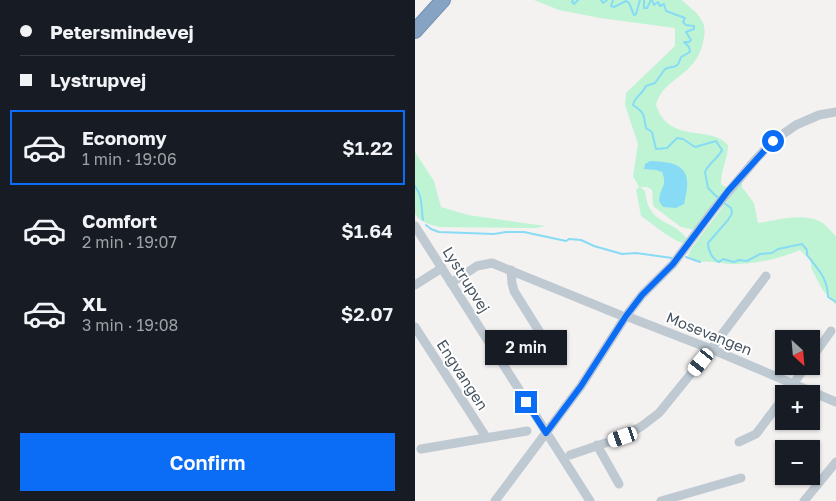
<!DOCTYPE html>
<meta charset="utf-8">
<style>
body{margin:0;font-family:"Golos Text",sans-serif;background:#242831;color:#f1f3f6;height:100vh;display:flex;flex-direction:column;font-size:19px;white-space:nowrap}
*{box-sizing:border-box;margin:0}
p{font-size:16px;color:#9ea1a6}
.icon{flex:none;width:28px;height:28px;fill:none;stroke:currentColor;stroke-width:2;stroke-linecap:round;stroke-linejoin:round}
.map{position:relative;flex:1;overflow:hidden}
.sheet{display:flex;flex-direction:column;background:#171b24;width:415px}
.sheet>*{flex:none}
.top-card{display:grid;align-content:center;height:110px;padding:0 20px;background:#171b24}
.needle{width:32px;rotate:154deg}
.buttons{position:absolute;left:360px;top:330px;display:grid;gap:10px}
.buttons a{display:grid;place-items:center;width:45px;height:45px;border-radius:0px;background:#171b24;box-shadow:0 1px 4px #0004;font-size:25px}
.end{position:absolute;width:22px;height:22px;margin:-11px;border:6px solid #0b6cf5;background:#fff;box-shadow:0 0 0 2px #fff}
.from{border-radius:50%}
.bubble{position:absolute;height:35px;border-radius:0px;background:#171b24;box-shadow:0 1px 4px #0004;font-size:16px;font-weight:600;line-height:35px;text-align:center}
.car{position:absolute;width:15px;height:30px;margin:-15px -8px;border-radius:6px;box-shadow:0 0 4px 1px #0007;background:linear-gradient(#fff 24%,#345 0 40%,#fff 0 76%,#345 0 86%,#fff 0)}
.top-card b{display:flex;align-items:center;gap:18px;height:48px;font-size:19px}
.top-card b+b{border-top:1px solid #363941}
.top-card i{width:12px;height:12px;background:#f1f3f6}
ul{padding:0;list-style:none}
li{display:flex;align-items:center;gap:15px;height:75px;margin:0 10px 8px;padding:0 10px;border:2px solid transparent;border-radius:0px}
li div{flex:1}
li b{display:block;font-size:19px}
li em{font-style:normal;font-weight:600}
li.selected{border-color:#0b6cf5}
li>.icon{width:45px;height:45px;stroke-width:1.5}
.cta{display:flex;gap:10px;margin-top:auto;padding:10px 20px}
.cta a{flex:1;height:58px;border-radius:0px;background:#0b6cf5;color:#fff;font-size:20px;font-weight:600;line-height:58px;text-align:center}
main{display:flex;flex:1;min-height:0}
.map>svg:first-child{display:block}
</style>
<main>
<section class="sheet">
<div class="top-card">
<b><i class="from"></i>Petersmindevej</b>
<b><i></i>Lystrupvej</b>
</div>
<ul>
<li class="selected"><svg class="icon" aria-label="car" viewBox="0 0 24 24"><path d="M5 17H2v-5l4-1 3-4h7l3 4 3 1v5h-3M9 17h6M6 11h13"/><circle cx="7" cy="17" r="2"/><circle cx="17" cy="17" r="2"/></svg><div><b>Economy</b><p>1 min · 19:06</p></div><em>$1.22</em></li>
<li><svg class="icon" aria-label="car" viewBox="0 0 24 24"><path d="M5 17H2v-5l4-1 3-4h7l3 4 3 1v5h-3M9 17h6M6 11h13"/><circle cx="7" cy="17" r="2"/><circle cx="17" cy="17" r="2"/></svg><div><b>Comfort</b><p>2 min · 19:07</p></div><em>$1.64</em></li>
<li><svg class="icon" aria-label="car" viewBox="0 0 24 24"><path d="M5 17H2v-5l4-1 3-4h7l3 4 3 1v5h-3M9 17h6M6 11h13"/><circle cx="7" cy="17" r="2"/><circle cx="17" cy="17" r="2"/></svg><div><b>XL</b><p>3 min · 19:08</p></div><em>$2.07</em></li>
</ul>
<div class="cta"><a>Confirm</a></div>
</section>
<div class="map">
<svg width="421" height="501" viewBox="0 0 421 501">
<rect width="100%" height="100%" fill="#f4f1f1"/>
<!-- green -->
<g fill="#bef4d4">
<path d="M119,0H267C273,6 282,12 286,19C291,27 290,34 288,42C281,77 248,77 241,105C254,145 295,124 313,145C313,159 306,169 306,184L313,188L280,230L266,227L238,206L237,190L232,187H225L230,191C234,227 256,217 272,239L270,243C261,244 235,222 226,216L221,190L224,187L218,176L223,144L210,105L211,93L260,46V28L185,18L144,10Z"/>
<path d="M0,152L19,181L26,207L53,215L130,226L120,228L24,227C14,224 6,223 0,214Z"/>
<path d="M327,181V187L339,203L343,223C363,220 388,212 406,222C412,225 416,232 421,236V305L407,289L397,270L395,260L385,250C364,259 341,264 319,264C307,264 296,260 284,262L273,256L276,249Z"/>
</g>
<!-- water -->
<path fill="#88dbf4" d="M235,161C269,162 278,170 269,204L261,208L248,207L244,201L245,194L249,184V178L247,172L241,170L229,169L230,164Z"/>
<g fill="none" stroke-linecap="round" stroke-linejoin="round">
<!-- stream -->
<g stroke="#88dbf4" stroke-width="2">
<path d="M158,0L157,2L159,4L163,0"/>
<path d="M186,0L188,3L192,0"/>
<path d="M198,0L196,6L199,7L211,1L214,3L219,15L221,14L225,0"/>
<path d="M229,0V8H232L236,0"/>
<path d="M237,0L239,5L243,2L245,6L249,4L251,11L270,18L268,22L271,25L279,26V29L271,32L276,40L274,42H269L274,47L275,52L266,57C262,70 260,65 250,69L240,83L231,86C227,95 219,97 218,105C231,114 228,114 231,128L237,132L241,149L252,148L262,138L268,139L280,147L301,141L307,150C303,159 294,162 290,172L293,188L303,198"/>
<path d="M0,186C8,197 6,208 8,220"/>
<path d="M309,203L316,208L317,213L313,220L293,243C293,250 297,259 304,262L308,259L319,262L324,260L332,261L345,254L357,253L363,249L387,244L392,250V255C403,269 413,279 413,297L421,302"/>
<path d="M11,225L16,229L24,232L79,234L91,232H109L151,241L154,239L166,240L179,246L207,254L221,253L257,258"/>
<path d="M271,257L285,262"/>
</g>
<defs>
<path id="highway" d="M0,31L28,0"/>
</defs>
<!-- highway casing -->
<use href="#highway" stroke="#718eb0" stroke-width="16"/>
<!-- minor -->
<g stroke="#bec9d2" stroke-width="9">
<path d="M0,226L175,501"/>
<path d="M96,270L97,283L99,291L129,339"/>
<path d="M36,283L62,266L77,263L205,315"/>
<path d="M0,285L27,268"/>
<path d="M211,316L296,349L421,402"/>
<path d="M0,327L71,437"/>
<path d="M396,359L416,331"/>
<path d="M371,394L391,366"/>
<path d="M324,442L341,434L369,397"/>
<path d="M182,445L204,484"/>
<path d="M6,449L112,431"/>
<path d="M155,455L208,437L227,426L244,413L296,349L351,276"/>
<path d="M80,501L166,386L211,316L227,295L258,264L299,209L341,159L358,141L381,125L404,115L421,112"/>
<path d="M246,501L326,478"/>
<path d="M389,501L421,462"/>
</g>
<!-- highway -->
<use href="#highway" stroke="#86a3c4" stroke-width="14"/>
</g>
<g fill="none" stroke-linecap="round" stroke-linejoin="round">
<!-- route -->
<path stroke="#0b6cf5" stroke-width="6" d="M111,402L131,433L166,386L211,316L227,295L258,264L313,191L358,141"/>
</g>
<g text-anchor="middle" stroke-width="4" stroke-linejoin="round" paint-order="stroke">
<!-- street labels -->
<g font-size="15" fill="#475461" stroke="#fff">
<text transform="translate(51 280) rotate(58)" y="5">Lystrupvej</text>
<text transform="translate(294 334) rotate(22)" y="5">Mosevangen</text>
<text transform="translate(47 375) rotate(57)" y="5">Engvangen</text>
</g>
</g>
</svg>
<div class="buttons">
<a><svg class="needle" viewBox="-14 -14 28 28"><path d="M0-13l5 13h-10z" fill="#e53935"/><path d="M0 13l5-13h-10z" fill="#9ea1a6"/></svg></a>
<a>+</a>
<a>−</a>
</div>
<i class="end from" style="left:358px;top:141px"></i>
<i class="end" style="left:111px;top:402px"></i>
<div class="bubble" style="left:70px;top:330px;width:82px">2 min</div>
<i class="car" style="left:286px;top:362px;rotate:219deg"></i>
<i class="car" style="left:208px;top:437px;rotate:251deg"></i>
</div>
</main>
